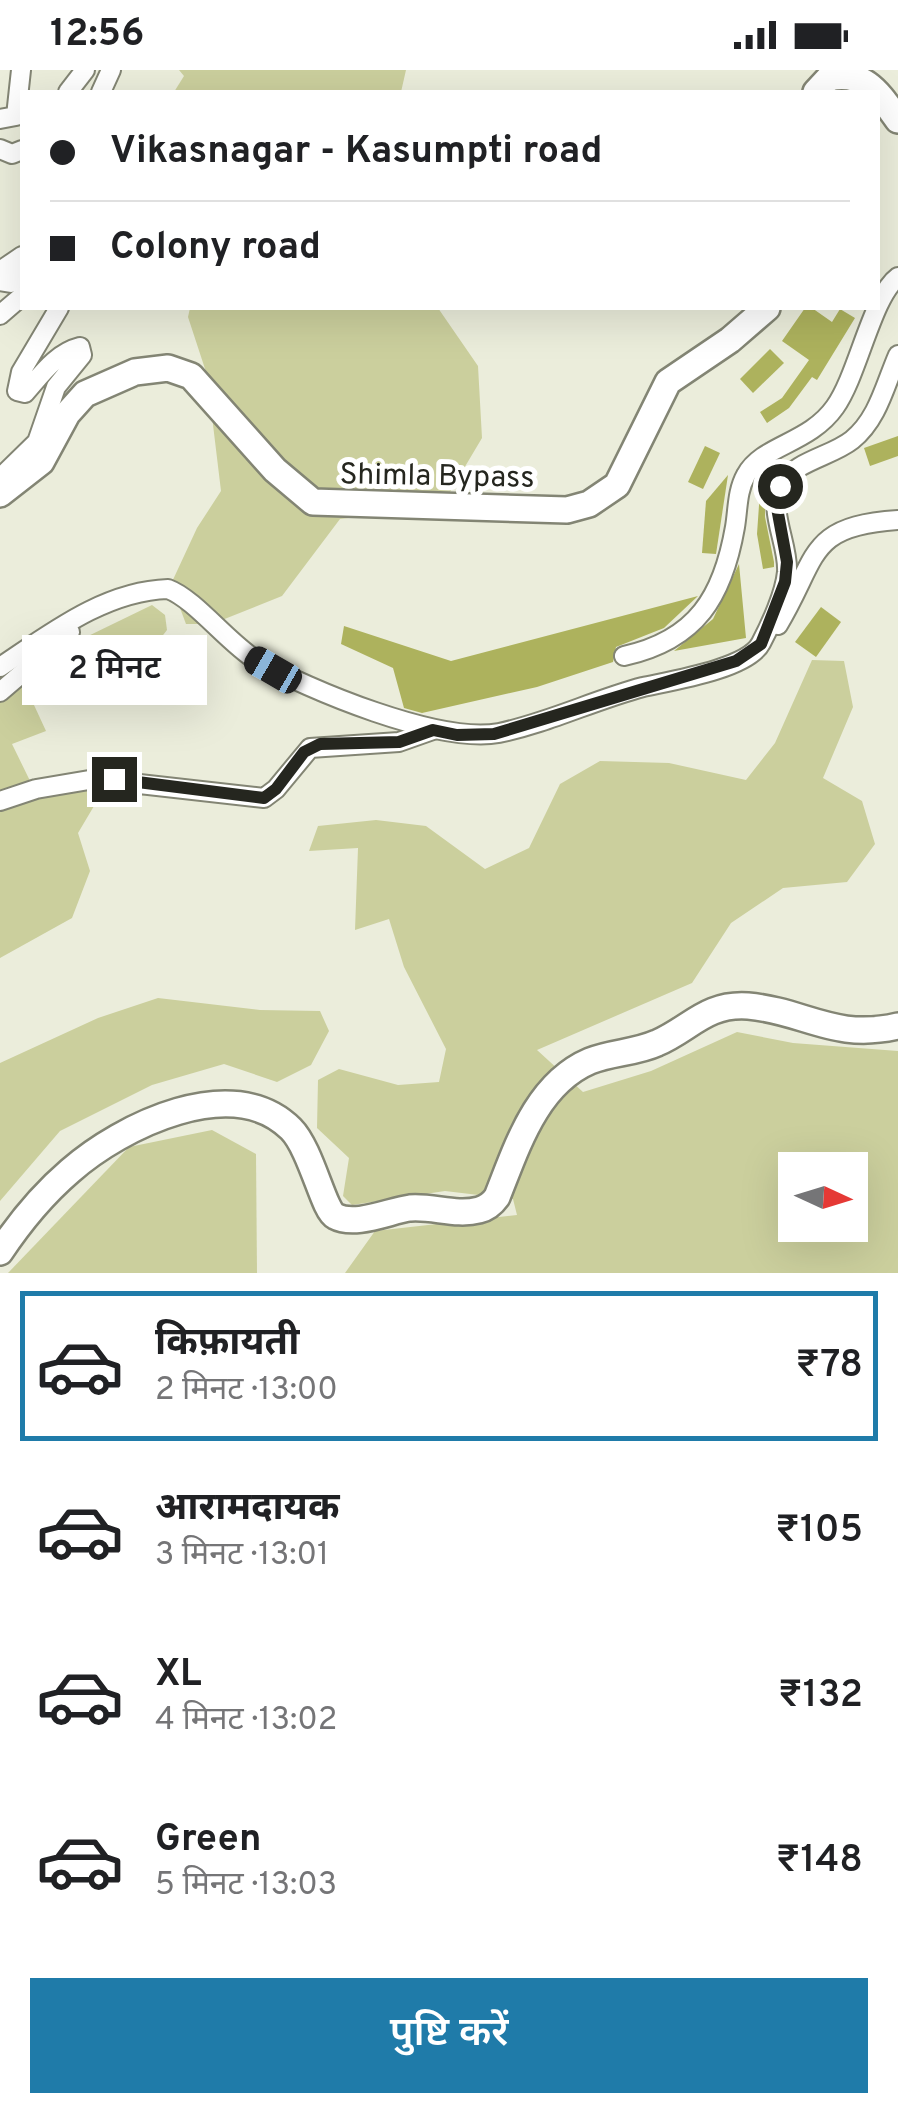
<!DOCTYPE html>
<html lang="hi">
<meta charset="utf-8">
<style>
body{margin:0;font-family:Overpass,"Noto Sans Devanagari",sans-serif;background:#f6f6f6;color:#202124;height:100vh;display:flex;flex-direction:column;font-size:38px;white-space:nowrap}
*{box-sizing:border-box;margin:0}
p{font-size:32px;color:#757577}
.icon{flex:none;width:55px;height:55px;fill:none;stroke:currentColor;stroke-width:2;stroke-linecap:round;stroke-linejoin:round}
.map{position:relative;height:1203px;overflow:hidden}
.panel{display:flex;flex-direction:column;background:#fff;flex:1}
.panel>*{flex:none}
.hud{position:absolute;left:20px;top:20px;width:860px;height:220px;border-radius:0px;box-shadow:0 10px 40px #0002;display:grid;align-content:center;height:220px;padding:0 30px;background:#fff}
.needle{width:65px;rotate:94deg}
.controls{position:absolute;left:778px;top:1082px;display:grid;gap:20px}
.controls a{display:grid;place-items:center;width:90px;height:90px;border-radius:0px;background:#fff;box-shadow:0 10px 40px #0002;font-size:50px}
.end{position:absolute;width:45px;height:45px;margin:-22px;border:12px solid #25261f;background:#fff;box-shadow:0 0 0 5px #fff}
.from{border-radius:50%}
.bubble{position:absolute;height:70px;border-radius:0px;background:#fff;box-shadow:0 10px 40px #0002;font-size:32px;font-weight:600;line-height:70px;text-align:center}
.car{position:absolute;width:30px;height:60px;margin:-30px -15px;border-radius:12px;box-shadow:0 0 8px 2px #0007;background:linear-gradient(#222 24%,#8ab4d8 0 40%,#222 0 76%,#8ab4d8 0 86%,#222 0)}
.hud b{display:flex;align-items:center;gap:35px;height:95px;font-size:38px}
.hud b+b{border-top:2px solid #e0e0e0}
.hud i{width:25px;height:25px;background:#202124}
ul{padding:18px 0 0;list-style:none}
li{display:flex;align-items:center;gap:30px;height:150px;margin:0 20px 15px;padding:0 10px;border:5px solid transparent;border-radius:0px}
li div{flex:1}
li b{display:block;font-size:38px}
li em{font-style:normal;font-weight:600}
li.selected{border-color:#1f7ba9}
li>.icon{width:90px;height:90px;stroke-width:1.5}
.button{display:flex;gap:20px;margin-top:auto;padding:20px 30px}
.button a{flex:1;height:115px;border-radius:0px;background:#1f7ba9;color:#fff;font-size:40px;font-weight:600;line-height:115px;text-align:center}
.status{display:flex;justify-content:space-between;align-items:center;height:70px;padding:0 50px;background:#fff;direction:ltr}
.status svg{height:28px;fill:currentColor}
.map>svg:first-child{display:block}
</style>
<div class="status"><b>12:56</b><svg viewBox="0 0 49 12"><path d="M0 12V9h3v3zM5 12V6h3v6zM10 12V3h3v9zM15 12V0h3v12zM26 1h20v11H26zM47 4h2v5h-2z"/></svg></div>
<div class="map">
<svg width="898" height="1203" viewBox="0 0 898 1203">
<rect width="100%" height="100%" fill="#ebeddb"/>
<!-- green -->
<g fill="#cbcf9d" fill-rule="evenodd">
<path d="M179,0H406L401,22H174L184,6Z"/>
<path d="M190,238H438L478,296L482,368L441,437L340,449L282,526L212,554H186L171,514L197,458L221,421L207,305L188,247Z"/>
<path d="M152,535L165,545L167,560L153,578L75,596L28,622L46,661L12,674L33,717L151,715L145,725L94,736L78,763L90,801L72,848L0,888V618L14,602Z"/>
<path d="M812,590L844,591L853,637L823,708L862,731L875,774L847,812L783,818L731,853L692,913L537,980L583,1022L651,1001L737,962L793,973L898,981V1203H345L375,1161L517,1145L513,1129L445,1121L352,1135L343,1126L349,1088L317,1058L318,1010L339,999L398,1015L439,1012L446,979L404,897L389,849L355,860L358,778L309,781L318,756L376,750L426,756L485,799L529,778L560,714L600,691L669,693L746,710L775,673ZM795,1100H850V1155H795Z"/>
<path d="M158,928L260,940L320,941L329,961L311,995L277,1012L224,994L152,1015L60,1061L0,1131V993L98,948Z"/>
<path d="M212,1060L256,1084L257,1203H8L129,1077Z"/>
</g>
<!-- building -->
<g fill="#adb25d">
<path d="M805,238H812L832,252L840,239L855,248L817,310L812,307L789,338L767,353L760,342L782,328L809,290L782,271Z"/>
<path d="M770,279L784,293L753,323L740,309Z"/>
<path d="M898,366V386L870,396L864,378Z"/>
<path d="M705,376L720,383L703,419L688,412Z"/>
<path d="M728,405L716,484L702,483L706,431Z"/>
<path d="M760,421H765V447L774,492V497L763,499L757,464Z"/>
<path d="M739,494L746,568L674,581L713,549Z"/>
<path d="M698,526L664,558L616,577L613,592L537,617L422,643L404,638L393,598L341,574L344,556L451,591Z"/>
<path d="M821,537L841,552L816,587L795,572Z"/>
</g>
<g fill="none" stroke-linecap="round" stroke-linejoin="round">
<defs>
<g id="minor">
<path d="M68,22L85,0"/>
<path d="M101,22L111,0"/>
<path d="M0,49L16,46L21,0"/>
<path d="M0,79L12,84L22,80"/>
<path d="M0,201L22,186"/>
<path d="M0,211L11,213L22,206"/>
<path d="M0,245L22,226"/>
<path d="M0,408L37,372L56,317L82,285L80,277C56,283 41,305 25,323L17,321L21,302L59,238"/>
<path d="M778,555C819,487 806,456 898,450"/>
<path d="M624,586C697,570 723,526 735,457C738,439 737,421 746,405C762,375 809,374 835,337C858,305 872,226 898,207"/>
<path d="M0,597C51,563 105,521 168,519C195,529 228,573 256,590C309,620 439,674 499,663C548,653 594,630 643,617C670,611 748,599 761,573C771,554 785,523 787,502C789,474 766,438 782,413C796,391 832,386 852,370C878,349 885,315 898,285"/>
<path d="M0,622L70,562"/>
<path d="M0,731L36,719L95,709L264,728L276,719L310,678L399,672L433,660"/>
</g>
<g id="highway">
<path d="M816,22L829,8C865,0 879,24 898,50"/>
<path d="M0,424L41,392L67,344L85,324L135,302L168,298L191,306L275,400L313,432L567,440L589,434L617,415L668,312L730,270L767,238"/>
<path d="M0,1182C20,1152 42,1125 70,1101C121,1056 233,1001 291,1059C311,1079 324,1141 335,1146C355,1157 389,1141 410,1138C433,1136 456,1146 479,1140C487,1138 492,1134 497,1127C517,1077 536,1014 590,991C612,982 635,983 657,973C690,959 706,933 748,936C805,941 834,971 898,956"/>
</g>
</defs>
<!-- minor casing -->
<use href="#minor" stroke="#838574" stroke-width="22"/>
<!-- highway casing -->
<use href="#highway" stroke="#838574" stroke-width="30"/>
<!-- minor -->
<use href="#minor" stroke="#fff" stroke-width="18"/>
<!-- highway -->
<use href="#highway" stroke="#fff" stroke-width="25"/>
</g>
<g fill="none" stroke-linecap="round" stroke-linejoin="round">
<!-- route -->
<path stroke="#25261f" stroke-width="12" d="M114,709L264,728L276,719L304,682L320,674L399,672L433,660L457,665L494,664L736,591L761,574L785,512L787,492L777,438L780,416"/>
</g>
<g text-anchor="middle" stroke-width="10" stroke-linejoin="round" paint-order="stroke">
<!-- street labels -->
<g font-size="30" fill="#25261f" stroke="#fff">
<text transform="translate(437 405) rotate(1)" y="10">Shimla Bypass</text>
</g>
</g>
</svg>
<div class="controls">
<a><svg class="needle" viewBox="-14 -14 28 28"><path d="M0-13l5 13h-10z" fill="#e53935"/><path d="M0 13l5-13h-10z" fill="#757577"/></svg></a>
</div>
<i class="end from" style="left:780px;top:416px"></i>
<i class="end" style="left:114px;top:709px"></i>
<div class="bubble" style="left:22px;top:565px;width:185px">2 मिनट</div>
<i class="car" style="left:273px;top:600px;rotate:300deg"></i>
<div class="hud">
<b><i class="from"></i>Vikasnagar - Kasumpti road</b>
<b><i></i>Colony road</b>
</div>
</div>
<section class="panel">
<ul>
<li class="selected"><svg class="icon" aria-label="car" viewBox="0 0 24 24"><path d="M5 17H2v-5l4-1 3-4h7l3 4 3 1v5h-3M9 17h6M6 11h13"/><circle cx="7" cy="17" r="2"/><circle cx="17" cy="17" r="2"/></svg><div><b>किफ़ायती</b><p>2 मिनट · 13:00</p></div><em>₹78</em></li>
<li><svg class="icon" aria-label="car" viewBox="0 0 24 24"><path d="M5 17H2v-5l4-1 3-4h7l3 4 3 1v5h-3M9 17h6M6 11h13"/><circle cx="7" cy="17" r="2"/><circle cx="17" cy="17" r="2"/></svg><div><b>आरामदायक</b><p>3 मिनट · 13:01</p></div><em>₹105</em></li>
<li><svg class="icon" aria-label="car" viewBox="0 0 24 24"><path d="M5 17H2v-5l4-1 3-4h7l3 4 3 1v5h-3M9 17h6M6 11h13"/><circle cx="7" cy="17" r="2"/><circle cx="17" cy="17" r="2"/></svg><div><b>XL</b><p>4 मिनट · 13:02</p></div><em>₹132</em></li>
<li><svg class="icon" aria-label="car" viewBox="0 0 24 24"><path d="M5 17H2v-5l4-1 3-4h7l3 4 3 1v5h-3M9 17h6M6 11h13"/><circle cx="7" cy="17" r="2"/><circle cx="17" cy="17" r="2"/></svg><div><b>Green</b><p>5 मिनट · 13:03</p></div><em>₹148</em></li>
</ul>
<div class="button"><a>पुष्टि करें</a></div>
</section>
